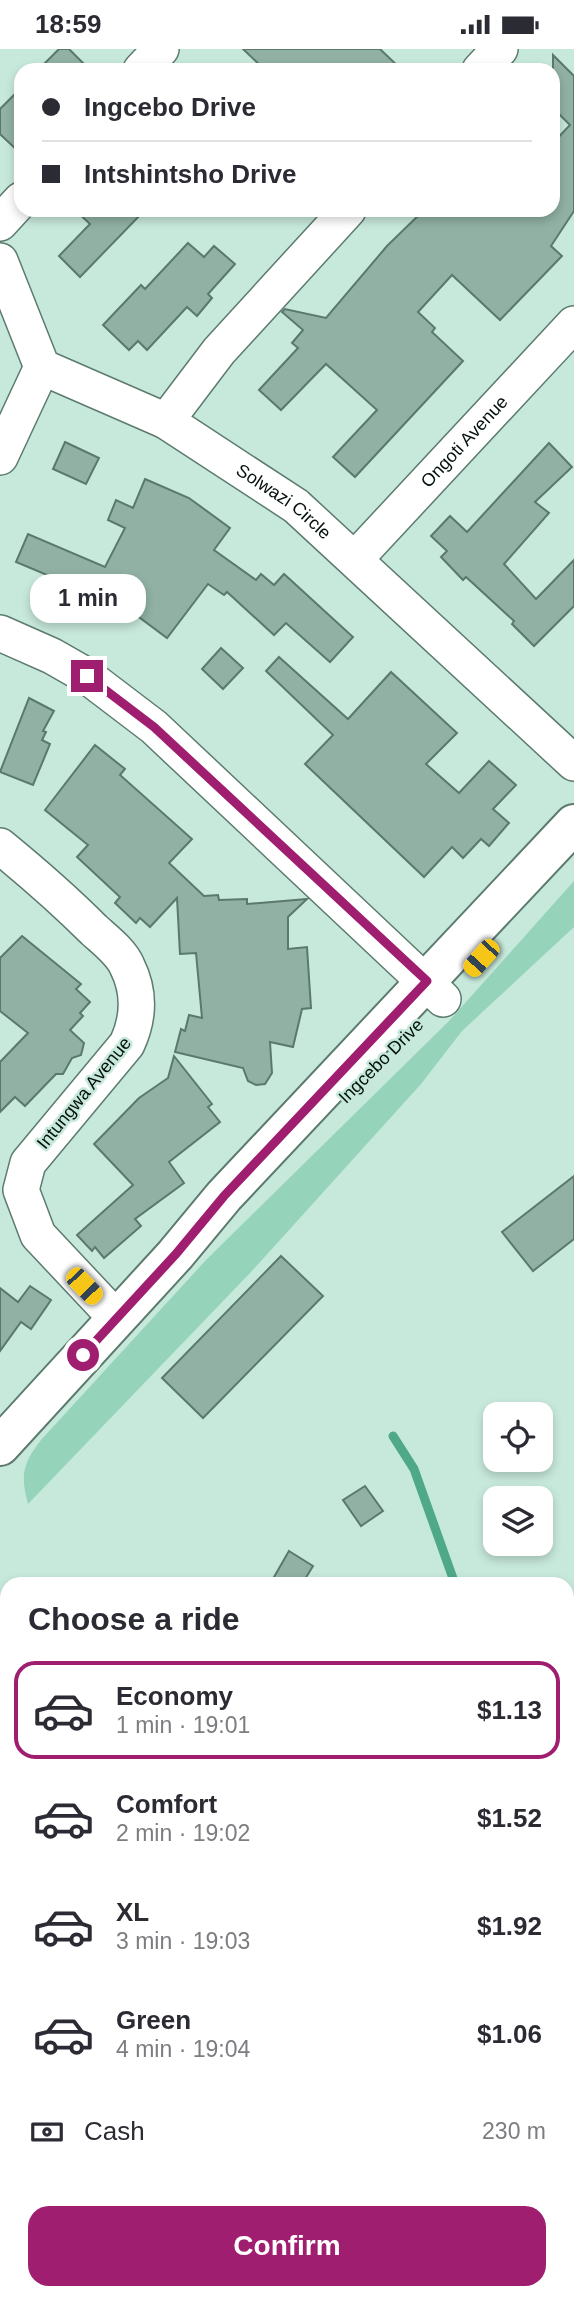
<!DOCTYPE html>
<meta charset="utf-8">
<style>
body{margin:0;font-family:Arial,sans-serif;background:#f7f7f7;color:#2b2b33;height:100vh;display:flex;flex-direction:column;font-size:26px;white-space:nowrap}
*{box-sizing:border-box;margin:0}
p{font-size:23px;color:#7c7c81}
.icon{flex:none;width:38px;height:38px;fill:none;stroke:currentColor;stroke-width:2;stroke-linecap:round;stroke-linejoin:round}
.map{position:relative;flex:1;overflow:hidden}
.sheet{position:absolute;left:0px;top:1528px;width:574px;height:723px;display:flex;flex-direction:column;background:#fff;border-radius:21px 21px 0 0;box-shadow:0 4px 10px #0003}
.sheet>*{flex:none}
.guide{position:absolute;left:14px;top:14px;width:546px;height:154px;border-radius:21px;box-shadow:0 4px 10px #0003;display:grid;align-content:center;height:154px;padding:0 28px;background:#fff}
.tools{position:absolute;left:483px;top:1353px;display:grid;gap:14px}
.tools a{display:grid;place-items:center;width:70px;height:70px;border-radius:14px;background:#fff;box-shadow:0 4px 10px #0003;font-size:35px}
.end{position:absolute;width:32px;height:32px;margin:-16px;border:9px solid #9f1e70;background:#fff;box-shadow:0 0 0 4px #fff}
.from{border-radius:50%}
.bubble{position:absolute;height:49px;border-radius:21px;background:#fff;box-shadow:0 4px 10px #0003;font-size:23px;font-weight:600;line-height:49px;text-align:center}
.car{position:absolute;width:21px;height:42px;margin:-21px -10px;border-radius:9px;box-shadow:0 0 5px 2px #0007;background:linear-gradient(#f5c518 24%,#345 0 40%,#f5c518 0 76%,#345 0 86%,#f5c518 0)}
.guide b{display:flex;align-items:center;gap:24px;height:66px;font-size:26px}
.guide b+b{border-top:2px solid #e1e1e2}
.guide i{width:18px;height:18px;background:#2b2b33}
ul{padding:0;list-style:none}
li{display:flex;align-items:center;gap:21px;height:98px;margin:0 14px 10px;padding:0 14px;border:4px solid transparent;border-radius:21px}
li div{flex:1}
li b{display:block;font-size:26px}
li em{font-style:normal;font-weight:600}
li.selected{border-color:#9f1e70}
li>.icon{width:63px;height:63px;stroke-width:1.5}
h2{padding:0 28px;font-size:32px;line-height:84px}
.pay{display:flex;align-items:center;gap:18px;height:77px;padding:0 28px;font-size:26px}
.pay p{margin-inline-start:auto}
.action{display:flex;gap:14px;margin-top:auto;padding:14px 28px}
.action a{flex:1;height:80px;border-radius:21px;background:#9f1e70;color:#fff;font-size:28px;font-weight:600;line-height:80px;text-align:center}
.status{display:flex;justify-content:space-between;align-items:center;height:49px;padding:0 35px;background:#fff;direction:ltr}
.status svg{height:19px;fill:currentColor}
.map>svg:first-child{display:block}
</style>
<div class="status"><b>18:59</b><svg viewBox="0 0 49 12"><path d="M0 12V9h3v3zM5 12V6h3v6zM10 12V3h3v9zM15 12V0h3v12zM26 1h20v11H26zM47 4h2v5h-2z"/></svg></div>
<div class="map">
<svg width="574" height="2250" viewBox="0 0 574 2250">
<rect width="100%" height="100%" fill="#c7e9db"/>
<!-- green -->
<path fill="#95d3ba" d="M574,832V878L462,982L421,1035L251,1223L28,1455C20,1426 23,1414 41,1391L206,1211L449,972Z"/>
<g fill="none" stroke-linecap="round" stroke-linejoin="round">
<!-- stream -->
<g stroke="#4fa989" stroke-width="9">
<path d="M393,1387L414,1420L455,1535"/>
<path d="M567,1732L574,1744"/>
</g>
</g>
<!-- building -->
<g fill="#90b1a3" stroke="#5a796c" stroke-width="2">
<path d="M59,0H69L90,21H38Z"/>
<path d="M243,0H380L402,21H265Z"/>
<path d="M553,6L574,27V162L551,197L562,207L500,271L452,226L418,263L435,279L432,283L463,312L355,428L333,408L377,361L326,315L281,361L259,341L298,299L292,294L303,281L282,263L285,260L326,269L387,197L424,161H553V94L570,76L553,59Z"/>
<path d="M21,39V105L0,85V60Z"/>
<path d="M75,161H145L80,228L59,207L90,175Z"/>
<path d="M188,194L204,208L214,197L235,215L208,245L212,249L197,267L187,258L147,301L138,292L129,301L103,276L141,236L145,240Z"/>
<path d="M65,393L99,409L86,435L53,420Z"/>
<path d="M549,394L572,418L535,453L549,464L504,515L536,550L574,511V557L534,597L512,575L514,572L466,528L463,531L441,508L447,502L431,487L450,467L467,483Z"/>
<path d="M145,430L189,449L230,479L214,501L256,531L261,525L274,536L284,525L353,588L330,613L286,574L274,586L227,543L224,546L208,535L167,589L128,560L16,513L28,485L105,518L125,479L108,471L116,451L133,459Z"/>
<path d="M221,599L243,619L223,640L202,620Z"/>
<path d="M279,608L348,670L391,623L457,684L426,715L459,744L489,712L516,736L493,760L509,774L489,797L481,790L463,809L452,798L424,828L305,715L333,686L266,622Z"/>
<path d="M29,649L54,662L43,682L46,683L42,691L50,695L33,736L0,723Z"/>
<path d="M95,696L125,720L120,726L192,790L169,814L204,847L218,846L219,851L247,850V855L307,850L288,868V900L307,898L311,959L302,960L293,998L270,993L272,1024L265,1035L256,1036L248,1032L243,1019L175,1003L181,980L185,982L189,966L202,969L196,904L180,905L177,849L150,878L140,869L136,874L115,854L120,848L77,808L88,796L45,761Z"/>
<path d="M22,887L81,935L76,940L90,953L80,964L83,967L70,981L84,994L81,1006L72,1009L63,1025H56L25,1057L15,1048L0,1063V1013L28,984L0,962V909Z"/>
<path d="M174,1007L212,1055L208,1058L220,1073L169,1113L184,1134L135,1170L141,1177L104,1209L95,1198L92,1202L77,1186L133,1136L94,1095L139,1049L168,1029Z"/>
<path d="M574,1127V1190L533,1222L502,1183Z"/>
<path d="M281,1207L323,1247L203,1369L162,1329Z"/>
<path d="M30,1237L51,1251L31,1280L21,1273L0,1302V1239L18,1253Z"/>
<path d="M365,1437L383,1462L361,1477L343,1451Z"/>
<path d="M289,1502L313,1517L302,1535H270Z"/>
</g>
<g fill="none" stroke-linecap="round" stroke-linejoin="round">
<defs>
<g id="minor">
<path d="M141,21L161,0"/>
<path d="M480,21L500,0"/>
<path d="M0,174L21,151"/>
<path id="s1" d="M0,212L42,318L166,372L296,457L574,714"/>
<path d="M166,372L219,302L348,161"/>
<path d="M0,408L42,318"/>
<path id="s2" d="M356,509L574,275"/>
<path d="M0,584L52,607L87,627L154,678L443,950"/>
<path d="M0,797C33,824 64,851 94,881C105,891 121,903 127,917C140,943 139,969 127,995L28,1114L21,1141L38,1186L116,1269"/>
<path d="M567,1617L574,1621"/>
<path d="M0,1871L7,1868"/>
<path d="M567,1951L574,1949"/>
<path d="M0,2169L7,2166"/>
</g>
<path id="major" d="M0,1397L175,1206L224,1147L574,775"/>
</defs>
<!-- minor casing -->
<use href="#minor" stroke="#5c7b6e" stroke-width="38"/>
<!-- major casing -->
<use href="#major" stroke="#5c7b6e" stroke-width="42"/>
<!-- minor -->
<use href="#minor" stroke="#fff" stroke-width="35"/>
<!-- major -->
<use href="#major" stroke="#fff" stroke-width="38"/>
</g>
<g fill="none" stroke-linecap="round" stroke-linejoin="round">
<!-- route -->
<path stroke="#9f1e70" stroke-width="9" d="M83,1306L175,1206L224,1147L427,932L154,678L87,627"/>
</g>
<g text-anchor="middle" stroke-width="5" stroke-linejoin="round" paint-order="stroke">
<!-- street labels -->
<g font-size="18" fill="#05110c" stroke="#c7e9db">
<text dy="6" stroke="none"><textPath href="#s2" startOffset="159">Ongoti Avenue</textPath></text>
<text dy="6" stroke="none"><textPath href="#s1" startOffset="392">Solwazi Circle</textPath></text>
<text transform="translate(381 1012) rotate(-45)" y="6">Ingcebo Drive</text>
<text transform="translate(84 1044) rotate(-51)" y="6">Intungwa Avenue</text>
</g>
</g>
</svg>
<div class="tools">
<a><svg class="icon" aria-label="locate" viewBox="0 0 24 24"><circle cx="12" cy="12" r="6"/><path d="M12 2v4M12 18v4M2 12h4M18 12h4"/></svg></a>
<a><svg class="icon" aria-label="layers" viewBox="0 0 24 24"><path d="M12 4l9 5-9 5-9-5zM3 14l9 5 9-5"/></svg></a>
</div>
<i class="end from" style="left:83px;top:1306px"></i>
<i class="end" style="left:87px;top:627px"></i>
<div class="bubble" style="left:30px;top:525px;width:116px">1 min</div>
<i class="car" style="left:481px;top:909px;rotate:222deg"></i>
<i class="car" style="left:84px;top:1237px;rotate:136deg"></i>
<div class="guide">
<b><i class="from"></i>Ingcebo Drive</b>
<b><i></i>Intshintsho Drive</b>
</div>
<section class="sheet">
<h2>Choose a ride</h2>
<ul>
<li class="selected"><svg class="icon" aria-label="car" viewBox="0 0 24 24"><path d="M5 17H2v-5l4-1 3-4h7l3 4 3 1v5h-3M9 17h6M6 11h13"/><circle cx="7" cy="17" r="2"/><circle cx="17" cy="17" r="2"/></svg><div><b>Economy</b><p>1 min · 19:01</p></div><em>$1.13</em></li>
<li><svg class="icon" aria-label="car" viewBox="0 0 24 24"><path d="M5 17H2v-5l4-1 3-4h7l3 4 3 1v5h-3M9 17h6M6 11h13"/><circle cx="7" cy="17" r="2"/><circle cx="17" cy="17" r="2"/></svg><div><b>Comfort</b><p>2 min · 19:02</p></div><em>$1.52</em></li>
<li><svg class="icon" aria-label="car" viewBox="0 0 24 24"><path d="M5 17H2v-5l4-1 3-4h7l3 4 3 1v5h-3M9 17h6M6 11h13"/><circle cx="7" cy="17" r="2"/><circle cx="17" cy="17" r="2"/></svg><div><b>XL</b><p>3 min · 19:03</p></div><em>$1.92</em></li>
<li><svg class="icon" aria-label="car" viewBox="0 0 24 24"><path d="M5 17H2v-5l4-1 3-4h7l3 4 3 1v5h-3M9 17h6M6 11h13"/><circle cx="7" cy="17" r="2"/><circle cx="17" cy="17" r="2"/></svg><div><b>Green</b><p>4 min · 19:04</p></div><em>$1.06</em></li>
</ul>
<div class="pay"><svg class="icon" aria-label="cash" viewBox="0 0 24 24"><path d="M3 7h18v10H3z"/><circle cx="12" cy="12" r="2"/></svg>Cash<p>230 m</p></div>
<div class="action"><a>Confirm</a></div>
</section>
</div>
